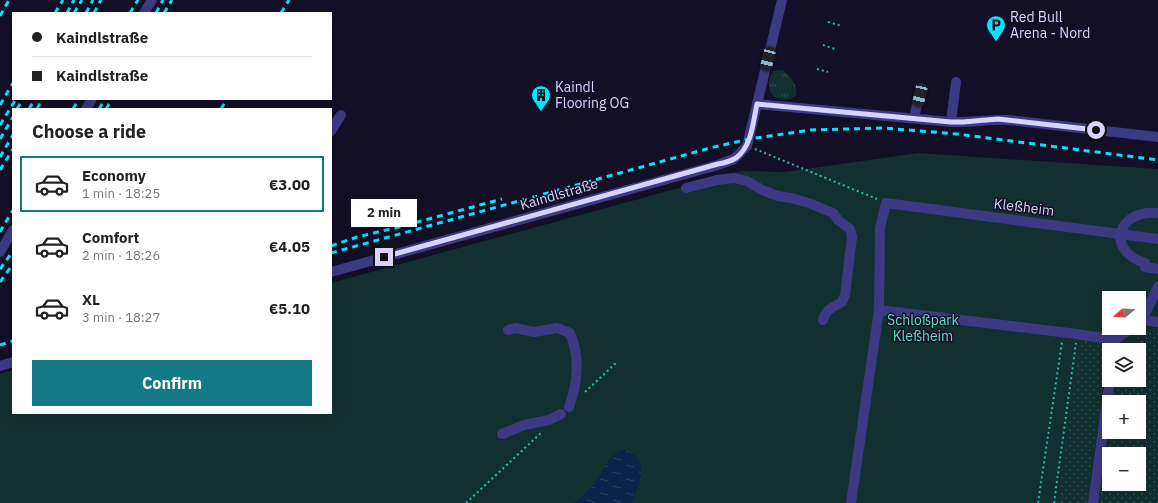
<!DOCTYPE html>
<meta charset="utf-8">
<style>
body{margin:0;font-family:"IBM Plex Sans",sans-serif;background:#f6f6f6;color:#222;height:100vh;display:flex;flex-direction:column;font-size:15px;white-space:nowrap}
*{box-sizing:border-box;margin:0}
p{font-size:13px;color:#767676}
.icon{flex:none;width:22px;height:22px;fill:none;stroke:currentColor;stroke-width:2;stroke-linecap:round;stroke-linejoin:round}
.map{position:relative;flex:1;overflow:hidden}
.drawer{position:absolute;left:12px;top:108px;width:320px;height:306px;display:flex;flex-direction:column;background:#fff;border-radius:0px;box-shadow:0 4px 16px #0002}
.drawer>*{flex:none}
.guide{position:absolute;left:12px;top:12px;width:320px;height:88px;border-radius:0px;box-shadow:0 4px 16px #0002;display:grid;align-content:center;height:88px;padding:0 20px;background:#fff}
.needle{width:26px;rotate:252deg}
.controls{position:absolute;left:1102px;top:291px;display:grid;gap:8px}
.controls a{display:grid;place-items:center;width:44px;height:44px;border-radius:0px;background:#fff;box-shadow:0 4px 16px #0002;font-size:20px}
.end{position:absolute;width:18px;height:18px;margin:-9px;border:5px solid #d9d4ff;background:#111;box-shadow:0 0 0 2px #111}
.from{border-radius:50%}
.bubble{position:absolute;height:28px;border-radius:0px;background:#fff;box-shadow:0 4px 16px #0002;font-size:13px;font-weight:800;line-height:28px;text-align:center}
.car{position:absolute;width:12px;height:24px;margin:-12px -6px;border-radius:5px;box-shadow:0 0 3px 1px #0007;background:linear-gradient(#222 24%,#8ab4d8 0 40%,#222 0 76%,#8ab4d8 0 86%,#222 0)}
.guide b{display:flex;align-items:center;gap:14px;height:38px;font-size:15px}
.guide b+b{border-top:1px solid #e0e0e0}
.guide i{width:10px;height:10px;background:#222}
ul{padding:0;list-style:none}
li{display:flex;align-items:center;gap:12px;height:56px;margin:0 8px 6px;padding:0 12px;border:2px solid transparent;border-radius:0px}
li div{flex:1}
li b{display:block;font-size:15px}
li em{font-style:normal;font-weight:800}
li.active{border-color:#137a85}
li>.icon{width:36px;height:36px;stroke-width:1.5}
h2{padding:0 20px;font-size:18px;line-height:48px}
.cta{display:flex;gap:8px;margin-top:auto;padding:8px 20px}
.cta a{flex:1;height:46px;border-radius:0px;background:#137a85;color:#fff;font-size:16px;font-weight:800;line-height:46px;text-align:center}
.map>svg:first-child{display:block}
</style>
<div class="map">
<svg width="1158" height="503" viewBox="0 0 1158 503">
<defs>
<pattern id="grass-tufts" width="24" height="20" patternUnits="userSpaceOnUse"><rect width="24" height="20" fill="#12302f"/><path d="M3 7l-1-3M5 7V3M7 7l1-3M15 17l-1-3M17 17v-4M19 17l1-3" fill="none" stroke="#344d4e"/></pattern>
<pattern id="garden-dots" width="8" height="8" patternUnits="userSpaceOnUse"><rect width="8" height="8" fill="#12302f"/><path d="M2 2h.1M6 6h.1" fill="none" stroke="#344d4e" stroke-width="1.8" stroke-linecap="round"/></pattern>
<pattern id="water-ripples" width="26" height="14" patternUnits="userSpaceOnUse"><rect width="26" height="14" fill="#0c2248"/><path d="M2 4q2-2 4 0t4 0M15 11q2-2 4 0t4 0" fill="none" stroke="#2f4163"/></pattern>
</defs>
<rect width="100%" height="100%" fill="#130f26"/>
<!-- grass -->
<path fill="url(#grass-tufts)" d="M779,70H783C791,78 798,84 796,96C777,107 761,91 773,71Z"/>
<!-- park -->
<path fill="#12302f" fill-rule="evenodd" d="M918,153L1158,169V503H0V374L13,370V413H331V283L741,171L785,172ZM1109,298H1139V328H1109ZM1109,350H1139V380H1109ZM1109,402H1139V432H1109ZM1109,454H1139V484H1109Z"/>
<!-- garden -->
<g fill="url(#garden-dots)" fill-rule="evenodd">
<path d="M1158,330V503H1099L1109,429V432H1139V402H1113L1116,380H1139V350H1121L1129,348V344H1136C1137,333 1148,330 1158,330ZM1109,454H1139V484H1109Z"/>
<path d="M1081,338L1094,341V344L1102,347L1107,353L1086,503H1058Z"/>
</g>
<!-- water -->
<path fill="url(#water-ripples)" d="M622,450C652,454 640,485 632,503H574C582,497 590,489 596,481C605,469 607,456 622,450Z"/>
<g fill="none" stroke-linecap="round" stroke-linejoin="round">
<!-- path -->
<g stroke="#2fb8b0" stroke-width="2" stroke-dasharray="2 3" stroke-linecap="butt">
<path d="M828,22L842,26"/>
<path d="M823,45L835,49"/>
<path d="M817,69L828,72"/>
<path d="M755,149L877,199"/>
<path d="M585,392L616,363"/>
<path d="M466,503L542,432"/>
<path d="M1038,503L1062,342"/>
<path d="M1054,503L1076,343"/>
</g>
<!-- minor -->
<g stroke="#3d3a85" stroke-width="10">
<path d="M144,13L152,0"/>
<path d="M757,104L782,0"/>
<path d="M86,109L92,99"/>
<path d="M914,118L919,95"/>
<path d="M951,122L956,82"/>
<path d="M331,131L341,115"/>
<path d="M686,188L717,180L734,178L747,181L762,190L778,196L791,198L809,203L833,213L838,220L850,229L852,237L845,295L842,302C832,308 827,308 823,320"/>
<path d="M1158,213C1117,209 1105,250 1145,263V267L1158,269"/>
<path d="M0,252L13,230"/>
<path d="M331,272L718,165L734,159L747,146L757,104L951,122C971,123 990,119 1009,120L1158,137"/>
<path d="M879,310L1077,334L1115,340L1131,328"/>
<path d="M1142,320L1158,287"/>
<path d="M1139,322L1142,320L1158,322"/>
<path d="M508,330L515,328L534,332L557,328L570,333C580,356 578,383 569,407"/>
<path d="M0,366L13,362"/>
<path d="M502,434L524,425L549,420L561,414"/>
<path d="M851,503L879,310L880,228L886,203L1158,239"/>
<path d="M1093,503L1110,380"/>
</g>
<!-- rail -->
<g stroke="#00e5ff" stroke-width="3" stroke-dasharray="6 5" stroke-linecap="butt">
<path d="M55,13L63,0"/>
<path d="M67,13L74,0"/>
<path d="M74,13L82,0"/>
<path d="M86,13L93,0"/>
<path d="M94,13L101,0"/>
<path d="M130,13L138,0"/>
<path d="M156,13L163,0"/>
<path d="M164,13L172,0"/>
<path d="M281,13L289,0"/>
<path d="M0,16L9,0"/>
<path d="M0,105L13,83"/>
<path d="M17,109L23,99"/>
<path d="M29,109L35,99"/>
<path d="M37,109L42,99"/>
<path d="M73,109L79,99"/>
<path d="M99,109L105,99"/>
<path d="M106,109L112,99"/>
<path d="M221,109L227,99"/>
<path d="M0,125L16,99"/>
<path d="M0,139L13,117"/>
<path d="M0,157L13,135"/>
<path d="M0,170L13,149"/>
<path d="M0,232L13,210"/>
<path d="M331,246L357,237L399,227L502,199"/>
<path d="M331,253L710,148L749,139L811,130L884,128L957,134L1158,160"/>
<path d="M0,269L13,251"/>
<path d="M0,282L13,264"/>
<path d="M0,345L13,341"/>
</g>
</g>
<g fill="none" stroke-linecap="round" stroke-linejoin="round">
<!-- route -->
<path stroke="#d9d4ff" stroke-width="5" d="M384,257L718,164C724,163 731,161 736,158C752,146 753,122 757,104L951,122H963L998,119L1096,130"/>
</g>
<!-- icons -->
<defs>
<symbol id="parking-pin" viewBox="-11 -11 22 30"><path d="M0 17L-7.5 6A9.5 9.5 0 1 1 7.5 6Z" fill="#00e5ff" stroke="#130f26"/><path d="M-3.5-5.5H1a3.5 3.5 0 0 1 0 7H-1V5.5H-3.5ZM-1-3.4V-.6H.8a1.4 1.4 0 0 0 0-2.8Z" fill="#111"/></symbol>
<symbol id="building-pin" viewBox="-11 -11 22 30"><path d="M0 17L-7.5 6A9.5 9.5 0 1 1 7.5 6Z" fill="#00e5ff" stroke="#130f26"/><path d="M-4-6H4V6H1V3H-1V6H-4ZM-2.5-4.3h1.7v1.8h-1.7ZM.8-4.3h1.7v1.8H.8ZM-2.5-1h1.7V.8h-1.7ZM.8-1h1.7V.8H.8Z" fill="#111"/></symbol>
</defs>
<g fill-rule="evenodd">
<use href="#parking-pin" x="985" y="14" width="22" height="30"/>
<use href="#building-pin" x="530" y="84" width="22" height="30"/>
</g>
<g text-anchor="middle" stroke-width="3" stroke-linejoin="round" paint-order="stroke">
<!-- poi labels -->
<g font-size="14" fill="#d9d4ff" stroke="#130f26" text-anchor="start">
<text x="1010" y="22">Red Bull<tspan x="1010" dy="16">Arena - Nord</tspan></text>
<text x="555" y="92">Kaindl<tspan x="555" dy="16">Flooring OG</tspan></text>
</g>
<!-- street labels -->
<g font-size="14" fill="#d9d4ff" stroke="#130f26">
<text transform="translate(559 194) rotate(-16)" y="5">Kaindlstraße</text>
<text transform="translate(1024 207) rotate(7)" y="5">Kleßheim</text>
</g>
<!-- park labels -->
<g font-size="14" fill="#5fe0c0" stroke="#130f26">
<text x="923" y="325">Schloßpark<tspan x="923" dy="16">Kleßheim</tspan></text>
</g>
</g>
</svg>
<div class="controls">
<a><svg class="needle" viewBox="-14 -14 28 28"><path d="M0-13l5 13h-10z" fill="#e53935"/><path d="M0 13l5-13h-10z" fill="#767676"/></svg></a>
<a><svg class="icon" aria-label="layers" viewBox="0 0 24 24"><path d="M12 4l9 5-9 5-9-5zM3 14l9 5 9-5"/></svg></a>
<a>+</a>
<a>−</a>
</div>
<i class="end from" style="left:1096px;top:130px"></i>
<i class="end" style="left:384px;top:257px"></i>
<div class="bubble" style="left:351px;top:199px;width:66px">2 min</div>
<i class="car" style="left:768px;top:59px;rotate:194deg"></i>
<i class="car" style="left:920px;top:95px;rotate:193deg"></i>
<div class="guide">
<b><i class="from"></i>Kaindlstraße</b>
<b><i></i>Kaindlstraße</b>
</div>
<section class="drawer">
<h2>Choose a ride</h2>
<ul>
<li class="active"><svg class="icon" aria-label="car" viewBox="0 0 24 24"><path d="M5 17H2v-5l4-1 3-4h7l3 4 3 1v5h-3M9 17h6M6 11h13"/><circle cx="7" cy="17" r="2"/><circle cx="17" cy="17" r="2"/></svg><div><b>Economy</b><p>1 min · 18:25</p></div><em>€3.00</em></li>
<li><svg class="icon" aria-label="car" viewBox="0 0 24 24"><path d="M5 17H2v-5l4-1 3-4h7l3 4 3 1v5h-3M9 17h6M6 11h13"/><circle cx="7" cy="17" r="2"/><circle cx="17" cy="17" r="2"/></svg><div><b>Comfort</b><p>2 min · 18:26</p></div><em>€4.05</em></li>
<li><svg class="icon" aria-label="car" viewBox="0 0 24 24"><path d="M5 17H2v-5l4-1 3-4h7l3 4 3 1v5h-3M9 17h6M6 11h13"/><circle cx="7" cy="17" r="2"/><circle cx="17" cy="17" r="2"/></svg><div><b>XL</b><p>3 min · 18:27</p></div><em>€5.10</em></li>
</ul>
<div class="cta"><a>Confirm</a></div>
</section>
</div>
